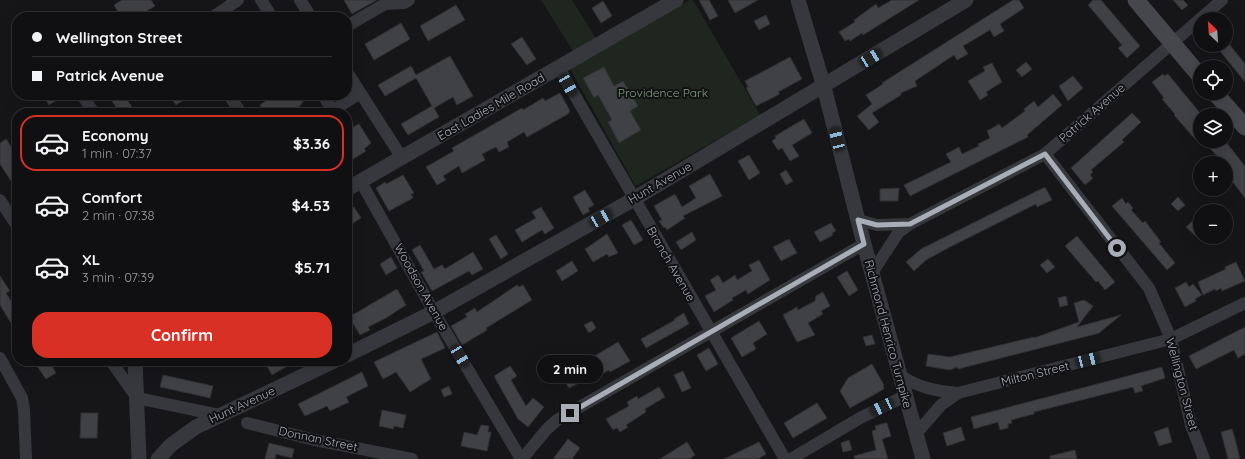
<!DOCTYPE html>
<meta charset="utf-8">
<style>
body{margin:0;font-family:Quicksand,sans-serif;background:#19191b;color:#f1f3f6;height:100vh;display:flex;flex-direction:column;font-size:15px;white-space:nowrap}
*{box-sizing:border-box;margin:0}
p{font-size:13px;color:#9c9d9f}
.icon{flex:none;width:22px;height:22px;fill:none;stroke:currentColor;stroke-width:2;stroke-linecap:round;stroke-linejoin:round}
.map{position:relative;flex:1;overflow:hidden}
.drawer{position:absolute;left:12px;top:108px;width:340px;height:258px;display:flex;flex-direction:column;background:#101012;border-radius:16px;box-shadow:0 4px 16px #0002,0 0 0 1px #303032}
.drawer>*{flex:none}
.guide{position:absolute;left:12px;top:12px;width:340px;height:88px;border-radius:16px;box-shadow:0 4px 16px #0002,0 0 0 1px #303032;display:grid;align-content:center;height:88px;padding:0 20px;background:#101012}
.needle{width:26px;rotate:335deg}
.tools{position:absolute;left:1193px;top:12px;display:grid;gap:8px}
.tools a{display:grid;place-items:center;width:40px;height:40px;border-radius:50%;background:#101012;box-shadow:0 4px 16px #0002,0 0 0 1px #303032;font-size:20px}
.end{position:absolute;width:18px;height:18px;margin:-9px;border:5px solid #a8adb8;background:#111;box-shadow:0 0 0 2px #111}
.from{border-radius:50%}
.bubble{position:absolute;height:28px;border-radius:14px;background:#101012;box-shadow:0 4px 16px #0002,0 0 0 1px #303032;font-size:13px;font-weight:800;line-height:28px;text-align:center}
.car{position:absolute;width:12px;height:24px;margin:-12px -6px;border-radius:5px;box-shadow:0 0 3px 1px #0007;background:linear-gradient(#222 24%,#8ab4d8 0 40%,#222 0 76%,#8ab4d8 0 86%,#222 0)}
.guide b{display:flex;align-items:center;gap:14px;height:38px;font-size:15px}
.guide b+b{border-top:1px solid #303032}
.guide i{width:10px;height:10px;background:#f1f3f6}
ul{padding:7px 0 0;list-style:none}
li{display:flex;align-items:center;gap:12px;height:56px;margin:0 8px 6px;padding:0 12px;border:2px solid transparent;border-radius:16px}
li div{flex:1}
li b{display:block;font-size:15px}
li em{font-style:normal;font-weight:800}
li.on{border-color:#d93025}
li>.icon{width:36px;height:36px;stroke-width:1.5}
.action{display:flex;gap:8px;margin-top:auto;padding:8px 20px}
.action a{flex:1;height:46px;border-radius:16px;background:#d93025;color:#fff;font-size:16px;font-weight:800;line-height:46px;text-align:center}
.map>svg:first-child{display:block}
</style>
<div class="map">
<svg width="1245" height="459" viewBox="0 0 1245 459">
<rect width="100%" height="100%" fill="#161618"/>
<!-- green -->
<g fill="#1e261f">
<path d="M541,0H572L596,38L573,51Z"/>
<path d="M690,0H693L760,115L638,185H635L570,69Z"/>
</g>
<!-- building -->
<g fill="#404145" stroke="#303034">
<path d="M122,0H151L155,6L137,17H121L114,5Z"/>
<path d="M344,0H377L352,14Z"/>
<path d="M699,0H709L718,16L710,20Z"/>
<path d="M728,0H758L735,13Z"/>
<path d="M892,0H919L863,35L862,33L850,41L849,39L845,41L839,32L855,22L854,20L876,4L878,8Z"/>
<path d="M1013,0H1019L1024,8L1000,24L1004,31L994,37L990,30L963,46L968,54L957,60L954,55L915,81L917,86L901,93V95L872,113L879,122L869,130L857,116L872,104L866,95L883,84L882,83Z"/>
<path d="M1093,0H1101L1140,46L1127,58L1118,48L1122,45L1088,5Z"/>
<path d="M1173,0H1183L1188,5L1182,10Z"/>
<path d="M603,1L612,16L601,23L592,8Z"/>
<path d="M456,5L465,20L428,41L420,26Z"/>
<path d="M766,15L770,24L759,30L754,21Z"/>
<path d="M401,23L410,39L374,60L365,44Z"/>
<path d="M522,37L536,59L527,65L511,44Z"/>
<path d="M1215,45H1230L1245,64V82Z"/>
<path d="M450,56L473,96L457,105L453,97L434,108L439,117L408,135L401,124L432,106L416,78L385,96L378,85L411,66L416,75Z"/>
<path d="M790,57L802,79L778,92L780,94L756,106L746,88L748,87L745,81Z"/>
<path d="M1026,62L1032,69L1022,77L1016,70Z"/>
<path d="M992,63L1002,82L986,92L988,95L980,100L968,81L985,71L983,67Z"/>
<path d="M604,67L614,86L623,81L638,106L630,111L641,130L619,143L608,122L612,120L598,95L594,98L583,78Z"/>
<path d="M1163,74L1164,76L1168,74L1200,113V134L1195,139L1174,115L1175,114L1162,99L1164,98L1152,82Z"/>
<path d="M1073,76L1083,88L1068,101L1059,86Z"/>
<path d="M560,93L570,111L568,114L527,137L524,132L507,142L509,147L499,152L496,147L482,154L485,160L462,173L459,166L443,176L446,180L437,185L426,167L454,151L452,148L522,108L523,110L543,98L545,101Z"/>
<path d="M1053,94L1062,105L1027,135L1028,137L910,196L904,185L951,162L946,154L959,147L962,154L979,146L978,144L990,138L987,131L999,124L1002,128L1025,111L1024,109L1034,101L1038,107Z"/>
<path d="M43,95H65L49,105Z"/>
<path d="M108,95H124L136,113H120Z"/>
<path d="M169,95H191L176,105Z"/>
<path d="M265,95H299L303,102L294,113H265L260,105L267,100Z"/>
<path d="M1132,113L1141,122L1122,140L1124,142L1091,170L1093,172L1090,175L1093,178L1085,185L1071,168Z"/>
<path d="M804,119L812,133L792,145L799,156L790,161L782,148L778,150L772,141L776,138L775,136Z"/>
<path d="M359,124L371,143L364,149L366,151L347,163V130Z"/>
<path d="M6,139L17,155V190L0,164V143Z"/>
<path d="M1203,141H1225L1245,166V198L1229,177L1232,175L1226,167V163H1211L1218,157Z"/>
<path d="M749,155L760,173L749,180L738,161Z"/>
<path d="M786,170L793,181L786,185L780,174Z"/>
<path d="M710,174L722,196L683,216L685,218L667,230L665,227L664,228L659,221L662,220L654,206L675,194L682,207L696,198L689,186Z"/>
<path d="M403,175L414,193L411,194L413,198L389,211L376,188L385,182L386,184Z"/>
<path d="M1045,187L1052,200L1037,207L1036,204L950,247L926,260L914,271L906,262L921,249Z"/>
<path d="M899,188L898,201H880V189Z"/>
<path d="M585,190L594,205L588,208L590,211L583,215L573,197Z"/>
<path d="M1178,197L1185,205L1178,211L1171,204Z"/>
<path d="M1122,198L1126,204L1128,202L1133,208L1131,210L1143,223L1145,221L1161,242L1159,243L1175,263L1167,270L1112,206Z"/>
<path d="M354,207L361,218L347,227V211Z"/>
<path d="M541,207L554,228L545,234L542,230L522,242L515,230L536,218L532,212Z"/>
<path d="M1195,219L1200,225V240L1186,227Z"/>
<path d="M631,220L643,240L634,245L622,225Z"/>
<path d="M831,223L836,231L832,233L833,235L820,242L814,232Z"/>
<path d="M692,232L696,240L681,250L676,242Z"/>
<path d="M607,234L618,253L609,257L607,254L593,262L585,249Z"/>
<path d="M496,235L508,254L501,259L489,239Z"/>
<path d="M1077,236L1115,282L1105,290L1098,281L1096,282L1065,246Z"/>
<path d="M789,239L797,253L781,261L773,247Z"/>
<path d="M420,245L434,269L442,265L445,269L473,252L483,269L472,275L469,271L432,291L421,272L424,271L412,250Z"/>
<path d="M391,257L397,268L386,275L380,264Z"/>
<path d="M1048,259L1055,267L1047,273L1040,265Z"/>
<path d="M759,260L770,280L748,294L746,290L732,298L733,300L714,312L705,296L716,290L710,280L718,275L723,283L735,275L737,280L752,271L749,265Z"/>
<path d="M572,261L578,271L562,281L556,271Z"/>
<path d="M1236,262L1245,281L1222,291L1221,288L1216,291L1215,289L1203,295L1198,282L1226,269L1225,267Z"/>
<path d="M847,271L858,290L849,296L837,277Z"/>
<path d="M0,276L10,291L6,293L17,310V320L11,323L0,305Z"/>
<path d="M1186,282L1189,287L1193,284L1202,295L1195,299L1196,301L1185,307L1175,288Z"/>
<path d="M517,285L519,287L523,285L532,300L486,328L487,330L462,345L451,326L467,317L465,314L475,308L477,312Z"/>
<path d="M397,289L406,305L386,318L368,327L370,330L360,335L349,317Z"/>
<path d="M823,292L830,306L821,311L823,314L808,323L815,335L797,342L783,315L797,307L798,310L815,301L816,296Z"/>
<path d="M1066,296L1068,305L1060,307L1058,298Z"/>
<path d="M1084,300L1093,306L1077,327L1121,315L1099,333L1092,335L958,369L957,367L950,370L926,366L928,354L950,357L1034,337V338L1079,322L1074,303Z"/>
<path d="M684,313L689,324L646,348L641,339L675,320L674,319Z"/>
<path d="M592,321L596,328L589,333L584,325Z"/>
<path d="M759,321L767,334L753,343L756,349L742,357L731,338Z"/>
<path d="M1245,327V354L1238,358L1234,350L1196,369L1189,356Z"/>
<path d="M437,332L445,348L421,359L431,379L410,392L396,372L383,379L374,362Z"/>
<path d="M872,335L875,344L866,346L863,337Z"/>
<path d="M618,342L630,361L610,372L609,370L602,374L600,372L569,388L561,376Z"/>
<path d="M709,348L718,364L706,371L697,355Z"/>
<path d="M46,361H49L56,373L46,379L37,366Z"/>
<path d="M264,361H296L272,375Z"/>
<path d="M872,364L884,385L883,386L884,389L850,408L840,391L848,378Z"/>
<path d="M510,366L517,376L511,380L526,406L533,398L544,407L528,427L518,419L494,376Z"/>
<path d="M1162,367L1165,378L1141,386L1143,391L1135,393L1133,387L1034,412V414L1011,420L1012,423L1008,424V428L1000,430L998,422L974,429L971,417Z"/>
<path d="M683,371L691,388L682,392L674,375Z"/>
<path d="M362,372L368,386L346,397L349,402L330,411L327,406L305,416L298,404Z"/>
<path d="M163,375L213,386L210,398L160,387Z"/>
<path d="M449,386L452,394L444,397L441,390Z"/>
<path d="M659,387L665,397L645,409L646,412L626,425L628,427L620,432L617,428L613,430L606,419L629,406L627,402L637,396L638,399Z"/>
<path d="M817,403L827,418L793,438L784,423Z"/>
<path d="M382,410L406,415L403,428L394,426L393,429L379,426Z"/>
<path d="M81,413H98L97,438H80Z"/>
<path d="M885,423H887L891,436L882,439L888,459H855L854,456L876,450L872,431L876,430L875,426Z"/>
<path d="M481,425L489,426L488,432H491L487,451L461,446L464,432L477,435Z"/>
<path d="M961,427L965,440L947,446L943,433Z"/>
<path d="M1168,427L1172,442L1159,446L1154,432Z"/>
<path d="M1232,429L1235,439L1240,459H1228L1221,432Z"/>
<path d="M568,439L580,448L572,459H553Z"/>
<path d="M849,440L852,450L843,452L841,443Z"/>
<path d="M687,442L695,455L689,459H660Z"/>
<path d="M759,442L766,454L758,459H724Z"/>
<path d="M269,443L294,449L292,458L276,454L275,459H265Z"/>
<path d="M1075,450L1077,459H1050V456Z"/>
</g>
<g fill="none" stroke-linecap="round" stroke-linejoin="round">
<!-- minor -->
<g stroke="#37383d" stroke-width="12">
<path d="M261,0L272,17"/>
<path d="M300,0L311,17"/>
<path d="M213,17L238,0"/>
<path d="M1200,19L1222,0"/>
<path d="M347,26L385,4L404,3L409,0"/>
<path d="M559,68L785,459"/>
<path d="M347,72L402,158"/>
<path d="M82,95L94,113"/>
<path d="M229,95L241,113"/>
<path d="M323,95L333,111"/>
<path d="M329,113L360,93"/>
<path d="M1045,154L1149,288L1171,339L1191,425L1204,459"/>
<path d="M361,182L434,312L521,459"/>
<path d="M0,200L17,226"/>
<path d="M858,220L877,225L910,224"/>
<path d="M872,273L898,233L910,224L1045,154L1200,19"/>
<path d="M0,358L22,398L24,410L26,459"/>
<path d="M111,361L137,398L219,415"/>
<path d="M900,375C918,388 937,391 958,393"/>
<path d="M247,423L315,440L412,459"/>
<path d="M916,434L941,405L958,393L1171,339L1245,303"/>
<path d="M522,459L547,429L557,420L864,244"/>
<path d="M791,459L860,418L905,396"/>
</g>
<!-- tertiary -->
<g stroke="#37383d" stroke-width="15">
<path d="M798,0L824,87L864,244L923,459"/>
<path d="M347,189L676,0"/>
<path d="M347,355L434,312L627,203L966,0"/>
<path d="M135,361L139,459"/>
<path d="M158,459L171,445L196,427L334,361"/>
</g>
<!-- secondary -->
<g stroke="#45474d" stroke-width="17">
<path d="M1136,0L1200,76"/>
<path d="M1215,93L1245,127"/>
</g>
</g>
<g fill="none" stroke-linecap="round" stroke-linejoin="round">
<!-- route -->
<path stroke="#a8adb8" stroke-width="5" d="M570,413L864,244L858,220L877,225L910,224L1045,154L1117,248"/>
</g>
<g text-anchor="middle" stroke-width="4" stroke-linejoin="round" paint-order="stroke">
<!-- park labels -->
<g font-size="12" fill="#7fa381" stroke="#111113">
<text x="663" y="97">Providence Park</text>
</g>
<!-- street labels -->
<g font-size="12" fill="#a8adb8" stroke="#111113">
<text transform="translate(491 107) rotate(-30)" y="4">East Ladies Mile Road</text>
<text transform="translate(1092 113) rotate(-41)" y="4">Patrick Avenue</text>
<text transform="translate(660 183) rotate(-30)" y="4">Hunt Avenue</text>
<text transform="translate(671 264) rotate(60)" y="4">Branch Avenue</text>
<text transform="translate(421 287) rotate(61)" y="4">Woodson Avenue</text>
<text transform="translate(888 334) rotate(75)" y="4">Richmond Henrico Turnpike</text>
<text transform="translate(1035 374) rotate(-14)" y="4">Milton Street</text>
<text transform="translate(1182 384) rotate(75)" y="4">Wellington Street</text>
<text transform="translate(242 405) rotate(-25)" y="4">Hunt Avenue</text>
<text transform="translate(318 439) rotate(12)" y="4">Donnan Street</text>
</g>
</g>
</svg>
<div class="tools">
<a><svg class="needle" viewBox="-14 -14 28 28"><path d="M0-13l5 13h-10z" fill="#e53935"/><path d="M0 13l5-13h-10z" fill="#9c9d9f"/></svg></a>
<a><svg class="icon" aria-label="locate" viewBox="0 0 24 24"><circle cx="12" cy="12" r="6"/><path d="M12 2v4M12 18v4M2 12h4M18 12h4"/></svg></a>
<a><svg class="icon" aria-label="layers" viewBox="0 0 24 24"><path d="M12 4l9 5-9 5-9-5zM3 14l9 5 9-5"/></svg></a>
<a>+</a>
<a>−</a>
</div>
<i class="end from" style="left:1117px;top:248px"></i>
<i class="end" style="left:570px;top:413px"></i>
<div class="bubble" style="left:537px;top:355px;width:66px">2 min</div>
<i class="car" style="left:871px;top:58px;rotate:59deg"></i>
<i class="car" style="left:568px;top:85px;rotate:150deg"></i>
<i class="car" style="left:837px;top:139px;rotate:346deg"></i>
<i class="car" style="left:601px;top:218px;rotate:60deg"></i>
<i class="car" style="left:460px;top:356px;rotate:149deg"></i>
<i class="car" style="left:1088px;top:360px;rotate:76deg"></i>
<i class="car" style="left:882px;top:407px;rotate:245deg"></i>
<div class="guide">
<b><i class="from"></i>Wellington Street</b>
<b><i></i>Patrick Avenue</b>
</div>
<section class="drawer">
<ul>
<li class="on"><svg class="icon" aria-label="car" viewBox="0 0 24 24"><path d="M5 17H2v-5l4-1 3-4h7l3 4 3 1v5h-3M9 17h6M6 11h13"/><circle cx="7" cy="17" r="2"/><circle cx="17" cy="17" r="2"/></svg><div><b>Economy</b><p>1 min · 07:37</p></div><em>$3.36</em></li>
<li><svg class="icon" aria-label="car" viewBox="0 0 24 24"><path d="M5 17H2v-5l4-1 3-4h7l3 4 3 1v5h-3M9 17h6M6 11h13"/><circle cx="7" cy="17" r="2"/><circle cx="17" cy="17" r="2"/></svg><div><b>Comfort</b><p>2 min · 07:38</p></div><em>$4.53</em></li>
<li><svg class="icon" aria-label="car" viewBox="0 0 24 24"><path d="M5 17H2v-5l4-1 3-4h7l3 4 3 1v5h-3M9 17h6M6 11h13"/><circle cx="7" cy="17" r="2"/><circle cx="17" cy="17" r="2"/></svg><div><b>XL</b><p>3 min · 07:39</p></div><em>$5.71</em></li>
</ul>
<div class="action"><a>Confirm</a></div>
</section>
</div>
